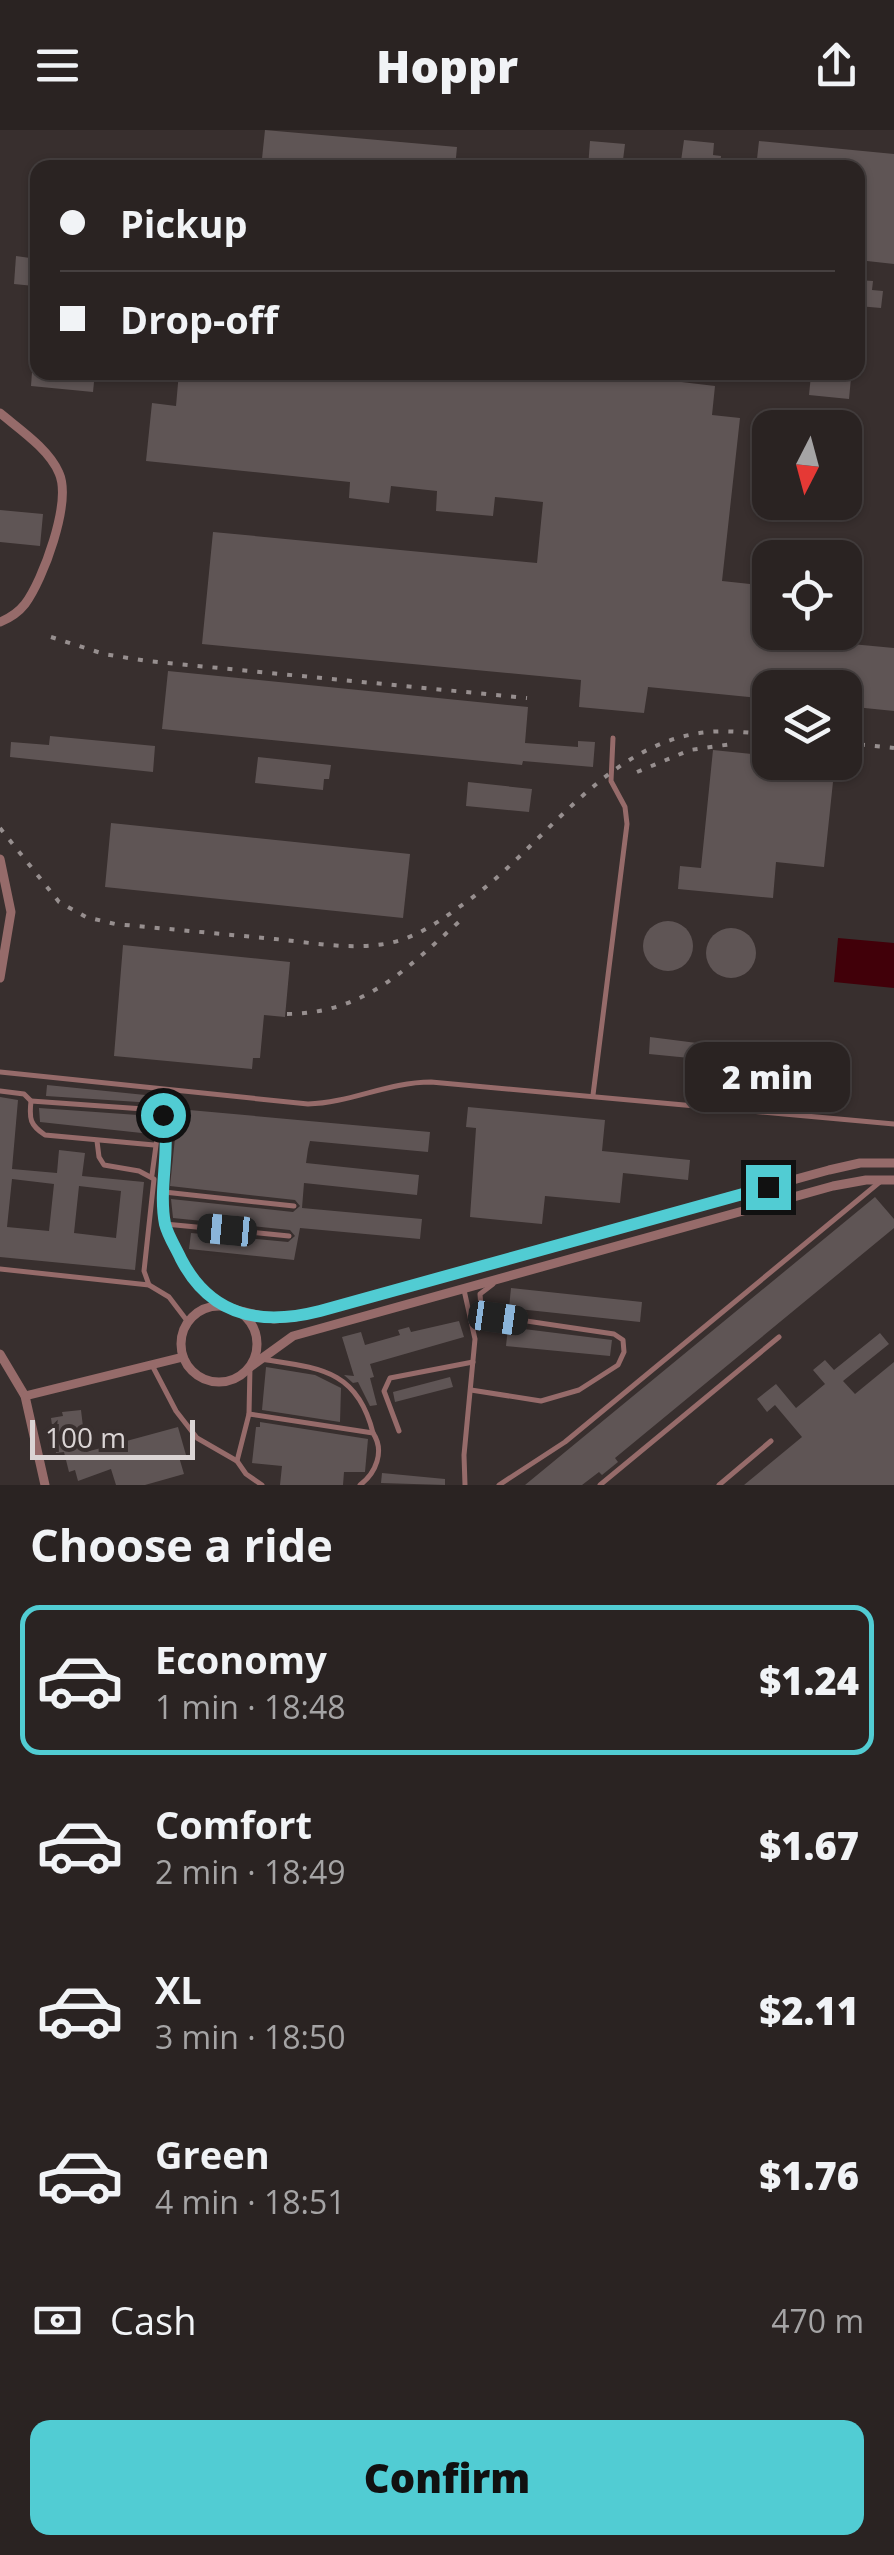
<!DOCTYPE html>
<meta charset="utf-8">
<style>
body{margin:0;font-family:"Open Sans",sans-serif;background:#362f2f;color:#f1f3f6;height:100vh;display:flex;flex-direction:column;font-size:38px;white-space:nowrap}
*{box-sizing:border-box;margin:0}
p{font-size:32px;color:#a5a4a5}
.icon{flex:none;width:55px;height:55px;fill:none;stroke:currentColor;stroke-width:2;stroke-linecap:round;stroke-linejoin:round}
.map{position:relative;height:1355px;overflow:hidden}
.side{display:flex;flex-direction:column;background:#2a2322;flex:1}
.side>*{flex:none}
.top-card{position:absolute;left:30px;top:30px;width:835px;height:220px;border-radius:20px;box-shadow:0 2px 8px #0004,0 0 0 2px #464040;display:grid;align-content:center;height:220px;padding:0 30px;background:#2a2322}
.needle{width:65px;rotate:186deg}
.buttons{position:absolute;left:752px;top:280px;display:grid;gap:20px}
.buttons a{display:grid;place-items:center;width:110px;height:110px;border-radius:20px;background:#2a2322;box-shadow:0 2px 8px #0004,0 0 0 2px #464040;font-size:50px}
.scale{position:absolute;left:30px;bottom:25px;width:165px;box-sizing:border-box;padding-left:10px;border:5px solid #dad4d4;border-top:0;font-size:28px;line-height:35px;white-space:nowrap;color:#dad4d4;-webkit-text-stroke:8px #382f2e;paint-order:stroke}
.end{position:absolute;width:45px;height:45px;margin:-22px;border:12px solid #51ccd3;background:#111;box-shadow:0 0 0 5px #111}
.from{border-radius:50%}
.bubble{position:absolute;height:70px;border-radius:20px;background:#2a2322;box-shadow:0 2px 8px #0004,0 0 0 2px #464040;font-size:32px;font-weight:800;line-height:70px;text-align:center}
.car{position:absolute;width:30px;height:60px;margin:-30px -15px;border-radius:12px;box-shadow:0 0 8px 2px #0007;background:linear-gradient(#222 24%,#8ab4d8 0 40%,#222 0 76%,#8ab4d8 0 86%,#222 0)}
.top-card b{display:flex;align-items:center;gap:35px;height:95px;font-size:38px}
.top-card b+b{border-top:2px solid #464040}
.top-card i{width:25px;height:25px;background:#f1f3f6}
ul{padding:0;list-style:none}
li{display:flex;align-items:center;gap:30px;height:150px;margin:0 20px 15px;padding:0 10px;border:5px solid transparent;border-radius:20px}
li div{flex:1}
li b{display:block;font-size:38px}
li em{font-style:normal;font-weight:800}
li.active{border-color:#51ccd3}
li>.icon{width:90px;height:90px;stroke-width:1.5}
h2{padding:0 30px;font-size:45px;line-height:120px}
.pay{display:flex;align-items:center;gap:25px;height:110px;padding:0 30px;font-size:38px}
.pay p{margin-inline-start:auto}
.primary-button{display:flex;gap:20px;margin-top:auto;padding:20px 30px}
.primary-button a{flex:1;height:115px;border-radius:20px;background:#51ccd3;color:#111;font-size:40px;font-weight:800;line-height:115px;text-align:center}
header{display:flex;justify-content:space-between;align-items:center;height:130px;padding:0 30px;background:#2a2322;font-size:45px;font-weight:800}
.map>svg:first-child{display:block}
</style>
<header><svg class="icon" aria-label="menu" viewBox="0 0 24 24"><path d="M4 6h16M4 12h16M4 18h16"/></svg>Hoppr<svg class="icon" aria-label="share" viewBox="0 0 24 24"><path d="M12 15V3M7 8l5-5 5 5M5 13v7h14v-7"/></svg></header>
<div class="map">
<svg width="894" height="1355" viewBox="0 0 894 1355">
<rect width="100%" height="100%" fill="#382f2e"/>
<!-- water -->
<path fill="#410009" d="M838,808L894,813V858L834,852Z"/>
<!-- building -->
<g fill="#5f5555" fill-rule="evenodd">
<path d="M265,0L457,17L455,38H261Z"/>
<path d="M684,10L714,13L713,25L721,26L720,38H680Z"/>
<path d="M590,11L625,14L622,38H588Z"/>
<path d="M759,11L894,24V134L858,130V38H756Z"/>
<path d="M16,126L37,129L34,156L14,154Z"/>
<path d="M858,150L873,151L872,160L883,161L881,178L858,176Z"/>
<path d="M32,242H95L93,262L31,256Z"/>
<path d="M179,242H674L673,251L715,256L712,285L740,288L722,451L770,456L766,506L894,518V581L845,576V558H770V569L648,557L644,583L579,577L581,550L202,514L213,402L537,433L543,372L495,367L493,386L436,381L437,361L391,356L389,373L349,368L350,352L146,331L152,273L176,276Z"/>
<path d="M811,245L851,248L849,269L809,265Z"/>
<path d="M0,380L43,384L40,416L0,412Z"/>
<path d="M168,541L528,577L525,613L578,617V611L595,612L593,637L523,631L522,635L162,599Z"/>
<path d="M50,606L155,616L153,642L10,627L11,612L49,615Z"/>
<path d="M713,620L770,626V632L835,633L824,737L776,732L773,768L678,759L680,736L701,738Z"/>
<path d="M258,627L331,635L329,649H324L323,660L255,653Z"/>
<path d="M468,652L532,659L529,682L466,676Z"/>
<path d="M111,693L410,724L403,788L105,757Z"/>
<circle cx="668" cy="816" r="25"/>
<circle cx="731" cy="823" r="25"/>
<path d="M123,815L290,832L285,887L264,885L260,928H253L252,939L114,926Z"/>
<path d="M650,907L728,917L725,937L709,936L710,930L649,924Z"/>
<path d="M47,955L155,966L154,973L46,966Z"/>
<path d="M0,967L18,970L12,1039L57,1043L59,1020L85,1023L82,1046L144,1052L135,1140L0,1127ZM12,1049L54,1054L49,1101L7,1097ZM79,1056L121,1061L116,1108L74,1103Z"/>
<path d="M468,977L605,990L602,1021L690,1030L688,1050L623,1043L620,1073L545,1066L542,1094L470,1087L476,998L466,997Z"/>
<path d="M39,978L152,986L151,1004L40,992Z"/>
<path d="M178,979L430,1002L428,1022L310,1011L308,1019L306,1033L419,1045L417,1065L304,1053L302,1078L422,1089L420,1109L300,1098L294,1130L189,1119L191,1103L288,1112L295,1106L290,1100L173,1088L171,1069L293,1082L300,1076L295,1070L170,1056Z"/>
<path d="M875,1067L894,1089V1098L615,1328L618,1332L602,1345L599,1342L582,1355H525Z"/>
<path d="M511,1158L642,1172L640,1192L509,1178Z"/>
<path d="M459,1191L464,1207L370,1234L374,1247L370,1248L377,1275L370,1276L358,1252L353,1253L344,1245L354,1246L342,1207L361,1202L365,1215L400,1205L398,1200L409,1197L411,1202Z"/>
<path d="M508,1197L612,1210L610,1226L506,1216Z"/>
<path d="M880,1203L889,1214L843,1251L855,1264L894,1232V1355H744L802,1307L775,1275L767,1282L757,1269L776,1254L796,1278L825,1254L813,1240L825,1230L834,1240Z"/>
<path d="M266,1237L315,1245L341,1258L340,1292L262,1280Z"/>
<path d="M450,1247L453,1257L395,1272L393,1262Z"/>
<path d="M81,1280L86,1322L178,1297L186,1325L179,1327L184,1344L145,1355H116L111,1339L78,1351L75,1340L69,1342L64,1322L56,1323L51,1288L63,1286L62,1282Z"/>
<path d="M260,1292L368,1309L365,1342H344L343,1355H280L282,1336L252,1333L256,1297H260Z"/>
<path d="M382,1343L445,1349V1355L381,1353Z"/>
</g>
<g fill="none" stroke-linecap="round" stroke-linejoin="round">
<!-- service -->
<g stroke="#966b6a" stroke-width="5">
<path d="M0,942L308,974C350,973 388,952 431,952L894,994"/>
<path d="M0,961L24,964L31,971C29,989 30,995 45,1005L154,1015"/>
<path d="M593,965L627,694L625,677L611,651L613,608"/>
<path d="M31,971L158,980L163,985C169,1012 164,1038 164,1065C164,1110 187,1148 220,1176"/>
<path d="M97,1011L99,1027L104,1035L139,1041L154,1049L144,1141L149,1155"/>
<path d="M152,1045L157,1008L165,1005"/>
<path d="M164,1062L294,1076"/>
<path d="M165,1094L289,1106"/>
<path d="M0,1139L149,1155L169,1167L188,1192"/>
<path d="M464,1160L475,1209L464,1325L465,1355"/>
<path d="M261,1229C317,1238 357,1238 373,1303"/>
<path d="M153,1237L176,1281L197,1308L237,1331L246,1344L262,1355"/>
<path d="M471,1260L541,1271L579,1260L618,1235L624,1222L623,1210L614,1204L486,1185L481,1177L480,1164L493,1154"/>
<path d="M249,1284L373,1303C385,1321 376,1343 360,1355"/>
<path d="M399,1301L384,1261L390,1248L473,1232"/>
<path d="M237,1331L249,1284L250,1237"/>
<path d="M499,1355L565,1312L881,1051"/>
<path d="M600,1355L779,1207"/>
<path d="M719,1355L771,1311"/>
</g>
<!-- minor -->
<g stroke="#966b6a" stroke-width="9">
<path d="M0,283C19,299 49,319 59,343C72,372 43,450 25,474C18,483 10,488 0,492"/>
<path d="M0,729L11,782L0,848"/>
<circle cx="219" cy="1214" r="38"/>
<path d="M232,1179L274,1189L296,1187L829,1040L860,1033H894"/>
<path d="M0,1224L25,1266L45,1355"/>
<path d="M250,1237L293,1206L833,1056L866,1050H894"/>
<path d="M25,1266L183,1227"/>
</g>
<!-- rail -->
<g stroke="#978f8f" stroke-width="4" stroke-dasharray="5 10" stroke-linecap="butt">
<path d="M51,507L104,524L147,531L527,568"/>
<path d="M845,613L894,618"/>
<path d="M637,642L690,620L732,614"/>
<path d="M0,698L59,772L86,787L115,794C169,799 222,804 275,809C316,813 364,823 404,809C429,800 448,785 469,770C542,717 601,621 694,604C719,599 745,602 770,605"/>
<path d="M287,884C366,883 406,839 461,790"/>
</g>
</g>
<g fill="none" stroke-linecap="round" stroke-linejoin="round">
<!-- route -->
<path stroke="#51ccd3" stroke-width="12" d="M163,985C171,1021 158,1058 165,1094C168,1106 176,1118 181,1129C211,1187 261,1196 320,1181L768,1057"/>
</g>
</svg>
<div class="buttons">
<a><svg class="needle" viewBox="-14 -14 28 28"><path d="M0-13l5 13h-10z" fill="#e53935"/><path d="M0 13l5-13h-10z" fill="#a5a4a5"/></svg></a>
<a><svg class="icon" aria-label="locate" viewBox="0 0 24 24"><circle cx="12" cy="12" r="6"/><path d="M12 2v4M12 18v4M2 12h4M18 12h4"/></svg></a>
<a><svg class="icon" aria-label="layers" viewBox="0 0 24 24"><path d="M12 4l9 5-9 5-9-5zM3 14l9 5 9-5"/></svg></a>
</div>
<div class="scale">100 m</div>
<i class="end from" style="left:163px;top:985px"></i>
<i class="end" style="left:768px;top:1057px"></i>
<div class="bubble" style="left:685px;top:912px;width:165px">2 min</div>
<i class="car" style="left:227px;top:1100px;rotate:275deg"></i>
<i class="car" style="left:498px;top:1188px;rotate:98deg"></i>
<div class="top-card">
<b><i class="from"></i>Pickup</b>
<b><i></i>Drop-off</b>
</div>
</div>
<section class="side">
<h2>Choose a ride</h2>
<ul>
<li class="active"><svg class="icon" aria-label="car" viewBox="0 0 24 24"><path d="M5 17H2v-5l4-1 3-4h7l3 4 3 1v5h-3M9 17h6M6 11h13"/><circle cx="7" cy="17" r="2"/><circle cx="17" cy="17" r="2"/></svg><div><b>Economy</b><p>1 min · 18:48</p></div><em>$1.24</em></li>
<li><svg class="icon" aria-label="car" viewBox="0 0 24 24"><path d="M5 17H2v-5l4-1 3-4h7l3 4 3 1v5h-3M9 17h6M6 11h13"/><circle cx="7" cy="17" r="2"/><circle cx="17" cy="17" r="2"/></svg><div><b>Comfort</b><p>2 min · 18:49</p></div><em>$1.67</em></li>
<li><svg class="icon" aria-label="car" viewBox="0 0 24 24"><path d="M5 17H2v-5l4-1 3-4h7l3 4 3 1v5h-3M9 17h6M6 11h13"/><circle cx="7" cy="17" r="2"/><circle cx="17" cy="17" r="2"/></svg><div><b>XL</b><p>3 min · 18:50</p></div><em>$2.11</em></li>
<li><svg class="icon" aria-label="car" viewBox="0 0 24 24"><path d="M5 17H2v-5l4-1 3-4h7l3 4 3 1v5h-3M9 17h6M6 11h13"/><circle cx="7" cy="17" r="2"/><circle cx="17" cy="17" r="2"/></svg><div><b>Green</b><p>4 min · 18:51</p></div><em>$1.76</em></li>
</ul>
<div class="pay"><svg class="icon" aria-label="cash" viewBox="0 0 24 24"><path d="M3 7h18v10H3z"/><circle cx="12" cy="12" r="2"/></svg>Cash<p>470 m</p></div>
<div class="primary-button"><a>Confirm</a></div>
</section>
